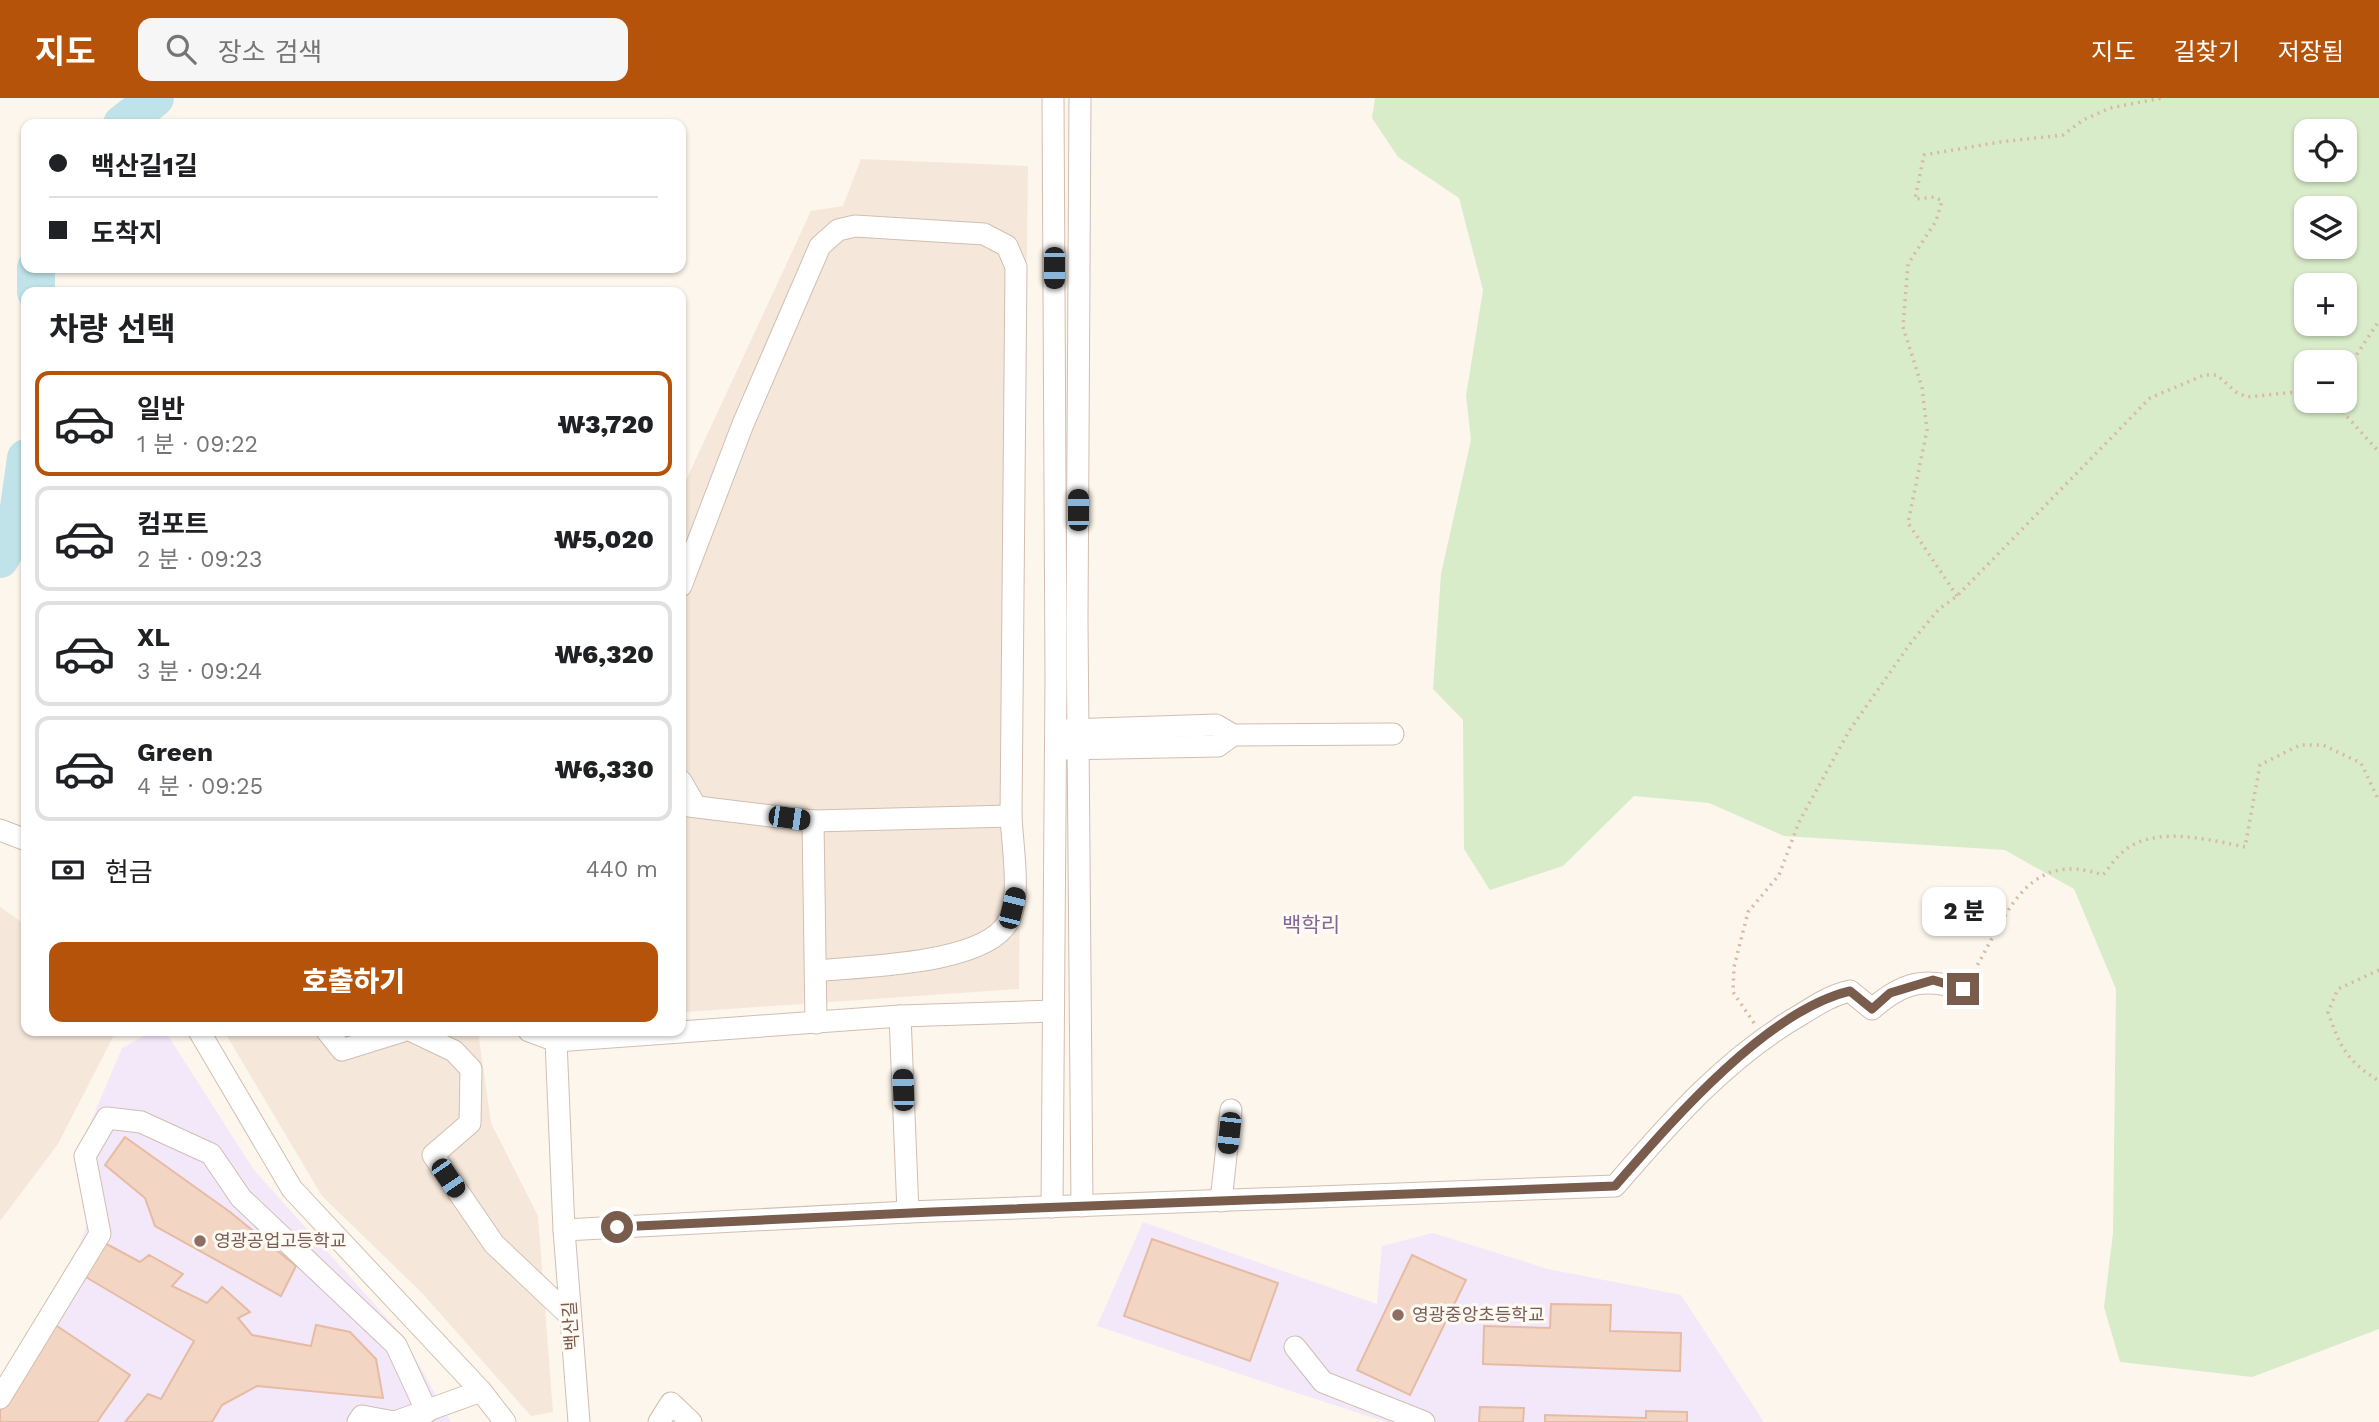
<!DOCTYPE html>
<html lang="ko">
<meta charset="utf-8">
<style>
body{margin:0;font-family:"Work Sans","Noto Sans KR",sans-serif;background:#f6f6f6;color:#202124;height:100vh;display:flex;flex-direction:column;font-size:26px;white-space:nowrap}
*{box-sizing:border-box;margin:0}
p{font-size:23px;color:#757577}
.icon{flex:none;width:38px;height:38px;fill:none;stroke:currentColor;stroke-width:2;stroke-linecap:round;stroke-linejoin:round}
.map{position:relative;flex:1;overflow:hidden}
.details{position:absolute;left:21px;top:189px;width:665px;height:749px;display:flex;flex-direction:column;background:#fff;border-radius:14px;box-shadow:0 2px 5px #0004}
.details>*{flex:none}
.banner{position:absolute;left:21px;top:21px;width:665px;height:154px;border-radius:14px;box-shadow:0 2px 5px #0004;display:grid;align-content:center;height:154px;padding:0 28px;background:#fff}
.controls{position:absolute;left:2294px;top:21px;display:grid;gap:14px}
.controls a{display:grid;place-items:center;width:63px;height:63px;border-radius:14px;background:#fff;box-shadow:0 2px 5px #0004;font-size:35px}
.end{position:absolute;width:32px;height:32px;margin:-16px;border:9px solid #7a5c4d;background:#fff;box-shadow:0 0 0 4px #fff}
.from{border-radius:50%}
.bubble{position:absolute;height:49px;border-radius:14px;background:#fff;box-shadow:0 2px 5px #0004;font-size:23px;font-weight:800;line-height:49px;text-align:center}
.car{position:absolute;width:21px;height:42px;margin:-21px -10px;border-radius:9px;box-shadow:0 0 5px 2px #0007;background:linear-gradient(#222 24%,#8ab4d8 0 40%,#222 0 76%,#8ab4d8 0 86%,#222 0)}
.banner b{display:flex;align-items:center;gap:24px;height:66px;font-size:26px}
.banner b+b{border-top:2px solid #e0e0e0}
.banner i{width:18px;height:18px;background:#202124}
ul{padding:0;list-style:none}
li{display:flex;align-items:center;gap:21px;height:105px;margin:0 14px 10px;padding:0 14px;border:4px solid #e0e0e0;border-radius:14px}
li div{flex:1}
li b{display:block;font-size:26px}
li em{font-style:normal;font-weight:800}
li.current{border-color:#b45309}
li>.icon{width:63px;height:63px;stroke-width:1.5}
h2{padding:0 28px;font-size:32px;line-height:84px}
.pay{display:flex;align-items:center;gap:18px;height:77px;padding:0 28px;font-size:26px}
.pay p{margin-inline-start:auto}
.action{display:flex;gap:14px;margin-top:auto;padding:14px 28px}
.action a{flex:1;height:80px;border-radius:14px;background:#b45309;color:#fff;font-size:28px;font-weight:800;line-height:80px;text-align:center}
header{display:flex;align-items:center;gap:42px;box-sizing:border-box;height:98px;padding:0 35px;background:#b45309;color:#fff}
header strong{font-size:33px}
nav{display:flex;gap:38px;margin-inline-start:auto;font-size:24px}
.search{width:490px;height:63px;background:#f6f6f6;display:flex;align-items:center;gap:18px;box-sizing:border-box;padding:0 24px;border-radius:14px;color:#757577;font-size:26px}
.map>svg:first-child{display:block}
</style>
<header>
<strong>지도</strong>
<div class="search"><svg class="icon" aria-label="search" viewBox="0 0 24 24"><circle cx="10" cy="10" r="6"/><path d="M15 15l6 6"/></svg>장소 검색</div>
<nav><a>지도</a><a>길찾기</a><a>저장됨</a></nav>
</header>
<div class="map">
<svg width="2379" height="1324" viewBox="0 0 2379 1324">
<rect width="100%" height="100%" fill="#fdf6ec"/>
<!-- residential -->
<g fill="#f5e8da">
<path d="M861,61L1028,68L1019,891L686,914L683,772L681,771V393L811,113L843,108Z"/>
<path d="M0,809L26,827V933H116L58,1046L0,1123Z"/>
<path d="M224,933H478L491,1025L538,1118L553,1314L531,1318L422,1195L322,1098Z"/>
</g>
<!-- education -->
<g fill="#f3e8fa">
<path d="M153,933H165L254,1072L403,1238L451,1324H0V1284L74,1163L88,1123L78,1054L122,950Z"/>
<path d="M1143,1124L1377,1206L1382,1148L1433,1135L1548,1171L1681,1197L1764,1324H1386L1288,1292L1097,1228Z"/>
</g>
<!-- green -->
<path fill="#d8ecc9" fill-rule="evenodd" d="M1375,0H2379V1231L2252,1279L2120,1264L2104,1209L2113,1135L2116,891L2074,791L2005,752L1784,738L1709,705L1634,698L1563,768L1490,792L1464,751L1463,622L1433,591L1441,476L1471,342L1466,298L1483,192L1459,100L1398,59L1372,20ZM2306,33H2345V72H2306ZM2306,110H2345V149H2306ZM2306,187H2345V226H2306ZM2306,264H2345V303H2306Z"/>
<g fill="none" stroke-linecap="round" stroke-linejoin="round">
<!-- river -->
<g stroke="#bfe3e8" stroke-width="38">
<path d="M122,26L155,0"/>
<path d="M36,170V194"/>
<path d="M0,461L16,431L26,360"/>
</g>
</g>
<!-- building -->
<g fill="#f3d5c3" stroke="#e6bba3" stroke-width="2">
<path d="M125,1039L230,1114L296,1168L281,1198L155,1128L145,1100L105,1067Z"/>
<path d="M1152,1141L1278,1185L1250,1263L1124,1218Z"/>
<path d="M103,1144L140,1164L149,1157L183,1176L172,1188L207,1205L222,1189L250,1214L238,1220L252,1237L311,1248L316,1227L350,1234L376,1261L383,1300L257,1288L222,1307L212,1324H125L148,1296L161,1301L194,1243L84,1178Z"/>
<path d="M1412,1157L1466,1182L1410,1297L1357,1272Z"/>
<path d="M1551,1206L1611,1207L1610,1233L1681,1235L1680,1273L1483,1266L1484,1228L1550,1230Z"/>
<path d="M54,1226L130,1277L97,1324H0V1313Z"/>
<path d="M1480,1309L1524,1310L1523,1324H1479Z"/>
<path d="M1646,1313L1687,1314V1324H1545V1317L1646,1320Z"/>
</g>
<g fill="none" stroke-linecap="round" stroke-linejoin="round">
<defs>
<g id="minor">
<path d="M1080,0L1077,522L1082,1108"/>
<path d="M681,488L743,326L820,148L838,132L855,128L984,136L1007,148L1016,169L1011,718C1012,746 1022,800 1008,824C984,867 861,868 816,873"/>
<path d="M1067,632L1216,627L1233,637L1393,636"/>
<path d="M1064,651L1218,648L1233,637"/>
<path d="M681,683L695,707"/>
<path d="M681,707L813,723L816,925"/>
<path d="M813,723L1011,718"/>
<path d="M0,732L26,742"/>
<path d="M900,918L908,1114"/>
<path d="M199,933L292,1091L481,1293L505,1324"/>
<path d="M327,933L342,952L403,933"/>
<path d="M412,933L454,953L471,971L470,1025L433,1057L494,1146L569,1217"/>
<path d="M529,933L556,943L564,1132L579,1324"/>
<path d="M556,943L900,918L1053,913"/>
<path d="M1221,1103L1231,1012"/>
<path d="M1052,1109L1056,580L1053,0"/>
<path d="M564,1132L908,1114L1615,1088C1671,1023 1727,959 1802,916C1818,906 1832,897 1850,893L1872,911C1903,884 1924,879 1963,891"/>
<path d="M1295,1249L1323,1284L1424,1324"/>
<path d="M0,1300L100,1136L85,1058L107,1020L141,1024L211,1056L241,1100L396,1247L427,1314"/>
<path d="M358,1324L362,1318L394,1324"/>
<path d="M395,1324L481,1293"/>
<path d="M659,1324L671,1305L691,1324"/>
</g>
</defs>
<!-- minor casing -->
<use href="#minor" stroke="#d1beb0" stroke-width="23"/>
<!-- path -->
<g stroke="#d9b8a5" stroke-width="3.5" stroke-dasharray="2 5" stroke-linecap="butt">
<path d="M2345,274L2379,223"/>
<path d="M2333,303L2379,354"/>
<path d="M1957,498L1908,425L1927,332L1922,289L1903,229L1908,166L1936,123L1942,103L1935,99L1915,101L1924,57L2000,44L2063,37L2083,22L2110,10L2162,0"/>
<path d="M2379,872L2338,891L2328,914C2340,949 2346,962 2379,983"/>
<path d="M1974,873C2006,819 2026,750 2103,777C2109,770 2116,759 2124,753C2154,727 2211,742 2245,749L2260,667L2300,647H2323L2361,665L2379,703"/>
<path d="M1754,925L1733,894L1734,869L1748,814L1779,777L1799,724L1849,633L1912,543L1939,511L1957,498L2150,300L2204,277H2217L2236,294L2247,299L2306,293"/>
</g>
<!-- minor -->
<use href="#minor" stroke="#fff" stroke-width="21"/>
</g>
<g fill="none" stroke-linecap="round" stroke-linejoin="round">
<!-- route -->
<path stroke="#7a5c4d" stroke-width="9" d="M617,1129L932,1114L1615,1088C1671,1024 1766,913 1850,893L1872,911L1890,895L1933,882L1963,891"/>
</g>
<!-- markers -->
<g fill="#8d6e63" stroke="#fffaf3" stroke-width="2.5">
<circle cx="200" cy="1143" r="7"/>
<circle cx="1398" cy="1217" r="7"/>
</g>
<g text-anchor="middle" stroke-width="6" stroke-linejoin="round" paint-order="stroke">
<!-- education labels -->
<g font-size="18" fill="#785e54" stroke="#fffaf3" text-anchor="start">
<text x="214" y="1149">영광공업고등학교</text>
<text x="1412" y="1223">영광중앙초등학교</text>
</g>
<!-- street labels -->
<g font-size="18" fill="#7a5c4d" stroke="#fffaf3">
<text transform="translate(571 1228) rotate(-94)" y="6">백산길</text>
</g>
<!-- quarter labels -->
<g font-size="21" fill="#846695" stroke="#fffaf3">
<text x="1311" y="834">백학리</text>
</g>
</g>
</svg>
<div class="controls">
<a><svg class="icon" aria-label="locate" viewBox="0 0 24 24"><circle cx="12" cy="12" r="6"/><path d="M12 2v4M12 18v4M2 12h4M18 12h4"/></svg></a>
<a><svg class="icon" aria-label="layers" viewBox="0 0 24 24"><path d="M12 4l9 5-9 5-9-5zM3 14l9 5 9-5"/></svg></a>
<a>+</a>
<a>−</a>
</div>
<i class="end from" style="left:617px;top:1129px"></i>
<i class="end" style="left:1963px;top:891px"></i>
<div class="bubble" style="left:1922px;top:789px;width:84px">2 분</div>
<i class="car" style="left:1054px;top:170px;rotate:180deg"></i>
<i class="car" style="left:1078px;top:412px;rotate:0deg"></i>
<i class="car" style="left:789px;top:720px;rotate:98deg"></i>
<i class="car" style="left:1012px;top:810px;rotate:14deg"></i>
<i class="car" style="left:903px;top:992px;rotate:358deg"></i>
<i class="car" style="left:1229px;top:1035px;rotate:186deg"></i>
<i class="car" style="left:448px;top:1080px;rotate:146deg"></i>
<div class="banner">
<b><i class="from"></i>백산길1길</b>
<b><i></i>도착지</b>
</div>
<section class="details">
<h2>차량 선택</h2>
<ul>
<li class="current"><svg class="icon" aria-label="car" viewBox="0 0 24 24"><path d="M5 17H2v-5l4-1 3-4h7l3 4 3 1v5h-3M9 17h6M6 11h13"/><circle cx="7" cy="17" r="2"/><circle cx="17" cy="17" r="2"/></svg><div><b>일반</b><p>1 분 · 09:22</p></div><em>₩3,720</em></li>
<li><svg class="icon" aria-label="car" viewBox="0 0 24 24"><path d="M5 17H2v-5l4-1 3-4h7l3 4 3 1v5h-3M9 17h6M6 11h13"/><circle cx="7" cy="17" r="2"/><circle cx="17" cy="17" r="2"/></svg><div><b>컴포트</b><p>2 분 · 09:23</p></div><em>₩5,020</em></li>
<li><svg class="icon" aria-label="car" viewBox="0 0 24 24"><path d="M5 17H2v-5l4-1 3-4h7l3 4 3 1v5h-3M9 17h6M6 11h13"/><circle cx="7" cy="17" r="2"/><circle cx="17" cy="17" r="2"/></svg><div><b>XL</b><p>3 분 · 09:24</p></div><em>₩6,320</em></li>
<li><svg class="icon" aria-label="car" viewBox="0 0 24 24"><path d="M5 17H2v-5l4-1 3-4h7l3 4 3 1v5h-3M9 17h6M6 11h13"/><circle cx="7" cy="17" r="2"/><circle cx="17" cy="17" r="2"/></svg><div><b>Green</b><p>4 분 · 09:25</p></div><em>₩6,330</em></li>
</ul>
<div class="pay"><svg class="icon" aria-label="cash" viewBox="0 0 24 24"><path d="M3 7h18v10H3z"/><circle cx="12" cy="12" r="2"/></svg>현금<p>440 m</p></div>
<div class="action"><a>호출하기</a></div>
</section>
</div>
